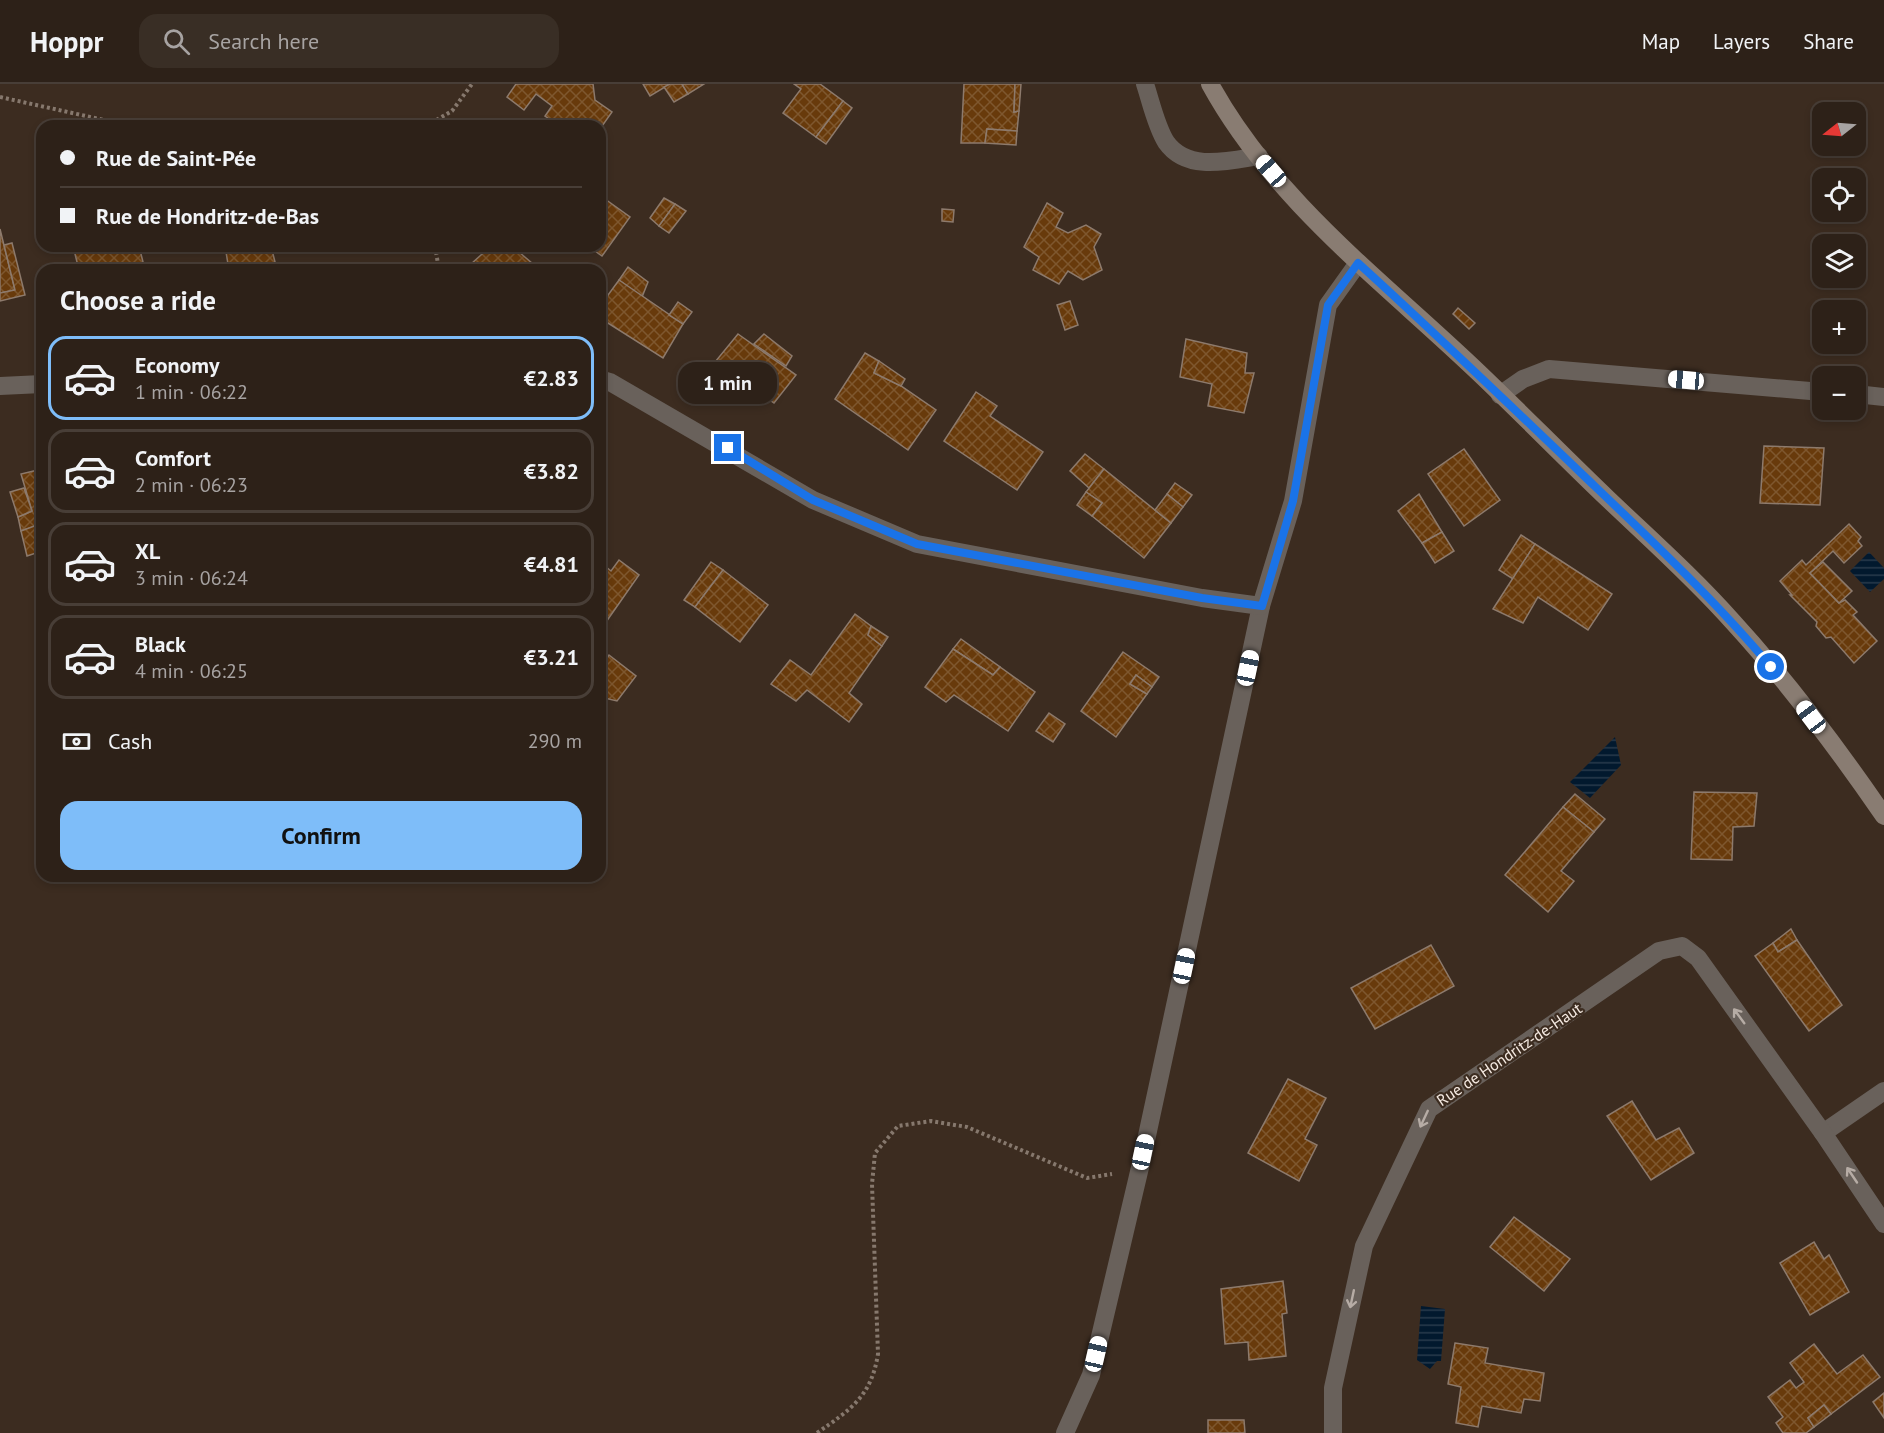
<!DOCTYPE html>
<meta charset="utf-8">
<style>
body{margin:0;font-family:"PT Sans",sans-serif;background:#392e25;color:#f1f3f6;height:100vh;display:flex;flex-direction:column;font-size:22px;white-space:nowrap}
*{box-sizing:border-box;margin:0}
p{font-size:20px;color:#a7a3a2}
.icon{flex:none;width:33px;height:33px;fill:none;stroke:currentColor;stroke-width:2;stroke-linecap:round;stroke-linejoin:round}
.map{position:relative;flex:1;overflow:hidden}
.details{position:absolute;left:36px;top:180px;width:570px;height:618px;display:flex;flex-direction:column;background:#2d2118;border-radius:18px;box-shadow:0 3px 9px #0003,0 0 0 2px #483e37}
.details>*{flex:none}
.top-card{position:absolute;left:36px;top:36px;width:570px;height:132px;border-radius:18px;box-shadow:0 3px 9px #0003,0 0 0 2px #483e37;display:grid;align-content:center;height:132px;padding:0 24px;background:#2d2118}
.needle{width:39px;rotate:253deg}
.buttons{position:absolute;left:1812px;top:18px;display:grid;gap:12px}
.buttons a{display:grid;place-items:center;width:54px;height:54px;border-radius:12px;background:#2d2118;box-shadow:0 3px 9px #0003,0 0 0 2px #483e37;font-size:30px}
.end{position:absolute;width:27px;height:27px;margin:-14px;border:8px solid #1a73e8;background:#fff;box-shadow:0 0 0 3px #fff}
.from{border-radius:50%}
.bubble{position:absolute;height:42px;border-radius:18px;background:#2d2118;box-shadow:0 3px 9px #0003,0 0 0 2px #483e37;font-size:20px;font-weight:600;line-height:42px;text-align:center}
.car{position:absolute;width:18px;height:36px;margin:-18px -9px;border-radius:8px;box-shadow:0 0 4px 2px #0007;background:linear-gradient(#fff 24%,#345 0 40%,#fff 0 76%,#345 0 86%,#fff 0)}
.top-card b{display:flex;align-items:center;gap:21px;height:57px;font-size:22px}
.top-card b+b{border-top:2px solid #483e37}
.top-card i{width:15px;height:15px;background:#f1f3f6}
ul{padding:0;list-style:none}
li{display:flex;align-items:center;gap:18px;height:84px;margin:0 12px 9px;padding:0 12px;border:3px solid #483e37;border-radius:18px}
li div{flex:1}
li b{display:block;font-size:22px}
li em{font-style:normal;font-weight:600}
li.on{border-color:#7ebdf9}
li>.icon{width:54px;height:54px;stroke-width:1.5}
h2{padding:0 24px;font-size:27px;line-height:72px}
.pay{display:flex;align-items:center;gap:15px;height:66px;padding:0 24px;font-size:22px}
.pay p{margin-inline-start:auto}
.cta{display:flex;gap:12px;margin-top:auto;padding:12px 24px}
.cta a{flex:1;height:69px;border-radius:18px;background:#7ebdf9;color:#111;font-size:24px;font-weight:600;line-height:69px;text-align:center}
header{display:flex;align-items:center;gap:36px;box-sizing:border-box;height:84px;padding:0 30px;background:#2d2118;border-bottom:2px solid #483e37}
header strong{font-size:28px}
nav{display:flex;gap:33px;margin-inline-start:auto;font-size:21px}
.search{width:420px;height:54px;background:#392e25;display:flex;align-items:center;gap:15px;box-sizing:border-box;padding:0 21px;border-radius:18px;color:#a7a3a2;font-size:22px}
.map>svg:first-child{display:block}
</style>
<header>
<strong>Hoppr</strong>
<div class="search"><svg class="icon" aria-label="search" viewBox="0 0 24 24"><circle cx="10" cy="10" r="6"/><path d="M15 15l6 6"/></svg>Search here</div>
<nav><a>Map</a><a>Layers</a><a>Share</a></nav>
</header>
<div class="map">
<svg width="1884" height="1349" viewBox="0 0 1884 1349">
<defs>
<pattern id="water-rules" width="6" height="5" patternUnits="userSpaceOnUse" patternTransform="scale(1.5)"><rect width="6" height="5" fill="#02192e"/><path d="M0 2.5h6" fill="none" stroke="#283b4c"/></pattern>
<pattern id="building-cross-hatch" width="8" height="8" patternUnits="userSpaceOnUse" patternTransform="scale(1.5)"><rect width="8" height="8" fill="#683a0b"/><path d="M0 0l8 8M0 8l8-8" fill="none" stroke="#7e572e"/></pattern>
</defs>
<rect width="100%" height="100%" fill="#3c2c20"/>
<!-- water -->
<g fill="url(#water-rules)">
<path d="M1869,468L1884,484V495L1870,508L1850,487Z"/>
<path d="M1615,653L1621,681L1590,714L1570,698Z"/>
<path d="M1421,1222L1445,1225L1441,1277H1437L1430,1285L1417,1276Z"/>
</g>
<!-- building -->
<g fill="url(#building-cross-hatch)" stroke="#8d7a6c" stroke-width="1.5">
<path d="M516,0H593L595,16L612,28L600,45V42H559L545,32L552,22L536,10L524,26L507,13Z"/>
<path d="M643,0H670L650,12Z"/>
<path d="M670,0H682L688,10L674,18L664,3Z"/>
<path d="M682,0H704L688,10Z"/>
<path d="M794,0H820L843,17L816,53L783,29L801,5Z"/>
<path d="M964,0H1015L1014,28L1019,27L1017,47L987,45L985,59H961Z"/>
<path d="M1015,0H1021L1019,27L1014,28Z"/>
<path d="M843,17L852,24L826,60L816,53Z"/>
<path d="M987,45L1017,47L1016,61L985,59Z"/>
<path d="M664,114L675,120L659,142L650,134Z"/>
<path d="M605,115L630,133L602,172L588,162H600V118L602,119Z"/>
<path d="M1047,119L1063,129L1056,143L1068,149L1086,141L1101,150L1094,163L1102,186L1083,196L1068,187L1059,200L1033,186L1039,173L1024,163Z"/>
<path d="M675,120L686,127L669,149L659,142Z"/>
<path d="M942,125L954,126L953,138L942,137Z"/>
<path d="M0,145L15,206L0,209Z"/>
<path d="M12,159L25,211L0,217V209L15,206L4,161Z"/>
<path d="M73,162H139L144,182L127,186H79Z"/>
<path d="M225,162H271L277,186H229Z"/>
<path d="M491,162H512L540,186H477L471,180Z"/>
<path d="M628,183L648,198L642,213L619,196Z"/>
<path d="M619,196L683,240L663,274L600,234V222Z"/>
<path d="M1070,217L1078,241L1065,246L1057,221Z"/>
<path d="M678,218L692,228L683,240L669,231Z"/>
<path d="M1458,224L1475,239L1469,245L1453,230Z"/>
<path d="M738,250L796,291L774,319L715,278Z"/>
<path d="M764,250L792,272L786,282L754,260Z"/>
<path d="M1186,255L1247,269L1245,289H1254L1244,329L1208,322L1212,300L1180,293Z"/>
<path d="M865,269L879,277L874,289L901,302L936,326L908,366L835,315Z"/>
<path d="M879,277L905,295L901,302L874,289Z"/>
<path d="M976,308L997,322L990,332L1043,368L1017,406L944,357Z"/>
<path d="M1764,362L1824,364L1820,421L1760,419Z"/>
<path d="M1464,365L1500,416L1464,442L1428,390Z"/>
<path d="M1085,370L1104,385L1089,404L1070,387Z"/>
<path d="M42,385V440L21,447L18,433L32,427L21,390Z"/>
<path d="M1104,385L1171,439L1144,474L1092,432L1102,419L1086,408Z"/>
<path d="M1175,399L1192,411L1183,423L1167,410Z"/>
<path d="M24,404L32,427L18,433L10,408Z"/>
<path d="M1086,408L1102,419L1092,432L1077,421Z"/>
<path d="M1167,410L1183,423L1171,439L1155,426Z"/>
<path d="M1419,410L1442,448L1422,459L1398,427Z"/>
<path d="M1849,440L1861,453L1858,457L1862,462L1844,479L1833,467L1810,489L1839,519L1845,516L1857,528L1853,531L1877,557L1854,579L1831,553L1826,554L1816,542L1817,538L1790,511H1792L1780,497L1802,476L1806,481Z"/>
<path d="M37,441L42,467L27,472L21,447Z"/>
<path d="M1442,448L1454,467L1435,479L1422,459Z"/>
<path d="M1521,451L1535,460L1513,495L1499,486Z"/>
<path d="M1535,460L1612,510L1588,546L1538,513L1523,539L1493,525Z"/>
<path d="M619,476L639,491L606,538L600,532V478L611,487Z"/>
<path d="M711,478L723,486L695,523L684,516Z"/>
<path d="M1823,478L1852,507L1839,519L1810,489Z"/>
<path d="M723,486L768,521L740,558L695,523Z"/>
<path d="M855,530L871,542L868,551L882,562L849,609L862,620L849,638L807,606L796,617L771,600L790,576L811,591Z"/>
<path d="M871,542L888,553L882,562L868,551Z"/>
<path d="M961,555L1000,583L993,591L953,565Z"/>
<path d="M953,565L993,591L1000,583L1035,608L1008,647L954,611L946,618L925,603Z"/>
<path d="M1123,568L1159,593L1152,603L1136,591L1130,600L1147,610L1116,653L1081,627Z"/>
<path d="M609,571L636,592L617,617L600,613V584Z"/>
<path d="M1136,591L1152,603L1147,610L1130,600Z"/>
<path d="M1049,629L1065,640L1053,658L1036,647Z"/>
<path d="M1694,708L1757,709L1754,742L1733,743L1732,776L1691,775Z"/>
<path d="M1575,710L1605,735L1594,748L1563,723Z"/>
<path d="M1563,723L1594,748L1561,787L1574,797L1548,828L1505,791Z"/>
<path d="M1791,845L1797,856L1778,868L1773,859Z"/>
<path d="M1797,856L1842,921L1809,947L1755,872L1773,859L1778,868Z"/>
<path d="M1431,861L1454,902L1375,945L1351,904Z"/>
<path d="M1288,995L1326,1014L1305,1055L1317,1061L1299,1097L1248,1069Z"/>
<path d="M1632,1017L1656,1056L1679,1044L1694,1069L1651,1096L1607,1032Z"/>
<path d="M1514,1133L1570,1175L1544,1207L1490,1163Z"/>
<path d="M1814,1158L1824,1175L1829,1171L1849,1208L1810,1231L1780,1179Z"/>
<path d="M1283,1197L1287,1229L1282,1230L1286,1272L1249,1276L1248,1258L1225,1260L1221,1205Z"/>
<path d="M1455,1259L1488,1264L1485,1279L1544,1289L1540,1317L1524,1315L1521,1329L1482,1322L1478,1343L1456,1339L1461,1303L1448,1300Z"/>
<path d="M1814,1260L1837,1290L1863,1271L1880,1293L1831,1330L1824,1321L1808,1334L1814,1343L1806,1349H1783L1776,1339L1783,1333L1768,1313L1790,1296L1796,1304L1804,1298L1790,1279Z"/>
<path d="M1884,1309V1334L1873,1318Z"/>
<path d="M1824,1321L1831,1330L1814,1343L1808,1334Z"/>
<path d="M1208,1336H1244L1245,1349H1208Z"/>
</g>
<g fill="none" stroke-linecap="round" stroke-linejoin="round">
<!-- path -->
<g stroke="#86786d" stroke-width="4" stroke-dasharray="3 3" stroke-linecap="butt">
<path d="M0,13L131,42"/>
<path d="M426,42L452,27L472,0"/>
<path d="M435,162L439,186"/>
<path d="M817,1349C851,1325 871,1313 878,1270L872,1100L875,1069L898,1042L931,1037L967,1043L1087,1094L1112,1090"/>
</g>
<!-- lane -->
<g stroke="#69615b" stroke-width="18">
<path d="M1145,0C1151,18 1156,42 1166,58C1187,88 1228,77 1259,72"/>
<path d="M1065,1349L1091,1291L1142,1075L1261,522"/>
</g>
<!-- street -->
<g stroke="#69615b" stroke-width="18">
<path d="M600,295L610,298L813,416L917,460L1202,514L1261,522L1293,417L1328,221L1358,179"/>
<path d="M0,302L42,300"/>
<path d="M1856,310L1884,313"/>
<path d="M1500,311L1523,295L1549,285L1822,308"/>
<path d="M1823,1049L1884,1007"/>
<path d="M1333,1349V1304L1364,1162L1429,1025L1659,867L1682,862L1698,874L1823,1049L1884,1140"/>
</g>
<!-- secondary -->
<path stroke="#897c72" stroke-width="18" d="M1210,0C1274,117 1384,198 1479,289C1522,330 1564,373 1608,415C1650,455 1694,494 1733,538C1788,598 1838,665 1884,732"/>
</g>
<!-- one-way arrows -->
<defs><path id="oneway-shaft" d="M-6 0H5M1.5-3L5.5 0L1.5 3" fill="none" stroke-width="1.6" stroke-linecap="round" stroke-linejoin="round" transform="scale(1.5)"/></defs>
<g stroke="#b6aca5">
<use href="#oneway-shaft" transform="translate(1739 932) rotate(-126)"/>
<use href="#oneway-shaft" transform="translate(1424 1035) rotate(115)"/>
<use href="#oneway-shaft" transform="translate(1852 1091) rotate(-124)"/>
<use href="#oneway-shaft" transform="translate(1352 1215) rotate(102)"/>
</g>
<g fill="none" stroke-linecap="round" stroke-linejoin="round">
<!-- route -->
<path stroke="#1a73e8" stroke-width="8" d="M728,364L813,416L917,460L1202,514L1262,522L1293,417L1328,221L1358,179C1435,249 1509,320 1583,391C1648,453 1713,514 1771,583"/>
</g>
<g text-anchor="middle" stroke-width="4.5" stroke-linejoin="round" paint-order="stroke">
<!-- street labels -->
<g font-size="16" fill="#f5eae2" stroke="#3c2c20">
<text transform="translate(1509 970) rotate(-34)" y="6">Rue de Hondritz-de-Haut</text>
</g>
</g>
</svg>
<div class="buttons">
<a><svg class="needle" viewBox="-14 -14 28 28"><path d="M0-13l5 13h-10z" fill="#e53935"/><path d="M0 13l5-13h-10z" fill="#a7a3a2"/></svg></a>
<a><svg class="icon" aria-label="locate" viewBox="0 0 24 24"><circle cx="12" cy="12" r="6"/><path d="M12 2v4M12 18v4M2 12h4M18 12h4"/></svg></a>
<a><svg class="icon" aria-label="layers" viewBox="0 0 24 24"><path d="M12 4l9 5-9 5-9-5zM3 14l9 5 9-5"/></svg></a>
<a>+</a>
<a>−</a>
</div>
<i class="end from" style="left:1771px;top:583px"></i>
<i class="end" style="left:728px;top:364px"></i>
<div class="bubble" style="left:678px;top:278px;width:99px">1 min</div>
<i class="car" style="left:1271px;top:87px;rotate:319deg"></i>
<i class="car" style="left:1686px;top:296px;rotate:275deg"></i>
<i class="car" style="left:1248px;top:584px;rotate:12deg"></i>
<i class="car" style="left:1811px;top:633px;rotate:323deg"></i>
<i class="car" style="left:1184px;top:882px;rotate:12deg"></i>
<i class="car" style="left:1143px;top:1068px;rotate:12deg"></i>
<i class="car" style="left:1096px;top:1270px;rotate:13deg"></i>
<div class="top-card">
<b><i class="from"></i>Rue de Saint-Pée</b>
<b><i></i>Rue de Hondritz-de-Bas</b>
</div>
<section class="details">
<h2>Choose a ride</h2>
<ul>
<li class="on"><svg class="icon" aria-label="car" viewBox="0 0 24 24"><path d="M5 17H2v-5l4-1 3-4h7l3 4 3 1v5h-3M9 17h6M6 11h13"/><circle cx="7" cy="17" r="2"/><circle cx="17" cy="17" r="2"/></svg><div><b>Economy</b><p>1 min · 06:22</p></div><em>€2.83</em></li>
<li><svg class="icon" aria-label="car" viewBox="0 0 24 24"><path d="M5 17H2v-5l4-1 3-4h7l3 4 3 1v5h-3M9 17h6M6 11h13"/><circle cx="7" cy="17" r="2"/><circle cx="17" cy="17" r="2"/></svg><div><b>Comfort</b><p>2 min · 06:23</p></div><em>€3.82</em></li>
<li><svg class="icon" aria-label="car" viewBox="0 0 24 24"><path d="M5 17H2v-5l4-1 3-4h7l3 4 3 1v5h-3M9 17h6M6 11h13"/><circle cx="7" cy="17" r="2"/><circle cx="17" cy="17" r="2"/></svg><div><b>XL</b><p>3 min · 06:24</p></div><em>€4.81</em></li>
<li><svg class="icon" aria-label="car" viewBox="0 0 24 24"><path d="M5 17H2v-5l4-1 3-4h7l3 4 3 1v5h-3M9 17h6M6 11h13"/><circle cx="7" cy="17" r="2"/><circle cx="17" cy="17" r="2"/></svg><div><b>Black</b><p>4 min · 06:25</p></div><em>€3.21</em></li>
</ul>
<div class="pay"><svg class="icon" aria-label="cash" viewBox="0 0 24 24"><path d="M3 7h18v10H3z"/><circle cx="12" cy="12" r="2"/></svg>Cash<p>290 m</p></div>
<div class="cta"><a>Confirm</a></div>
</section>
</div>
